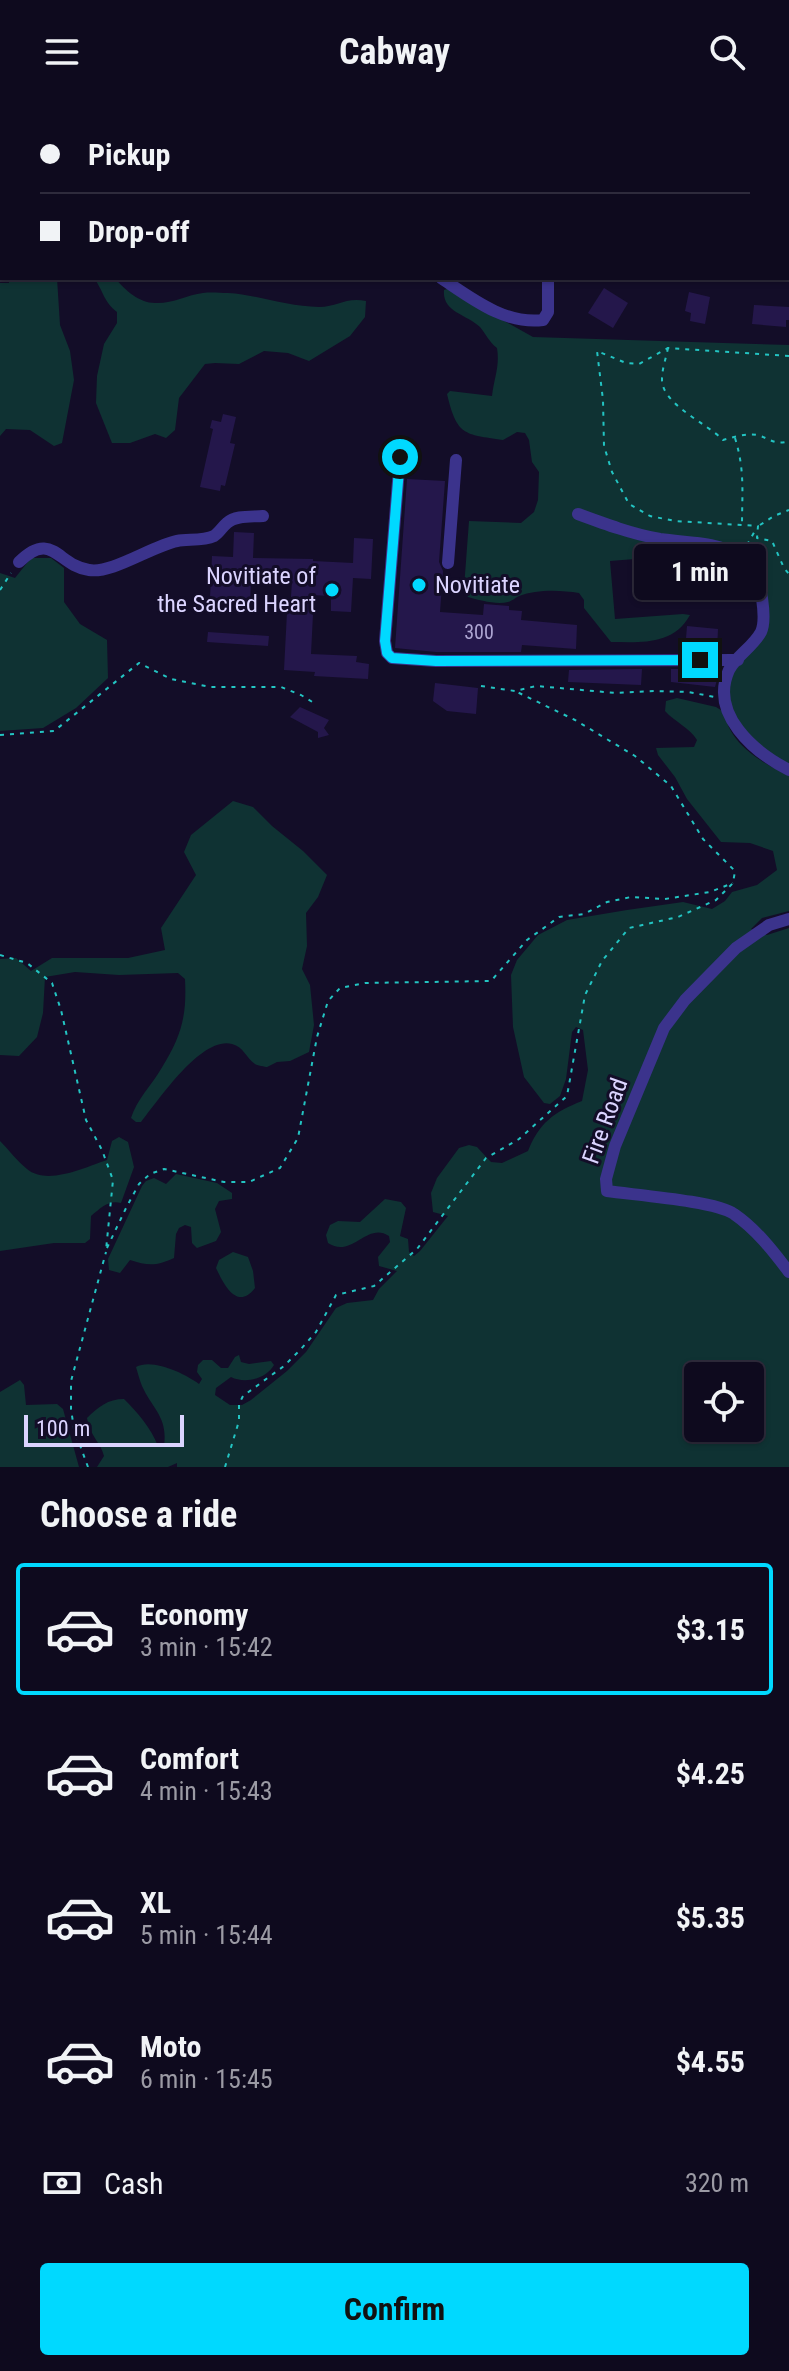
<!DOCTYPE html>
<meta charset="utf-8">
<style>
body{margin:0;font-family:"Roboto Condensed",sans-serif;background:#171327;color:#f1f3f6;height:100vh;display:flex;flex-direction:column;font-size:30px;white-space:nowrap}
*{box-sizing:border-box;margin:0}
p{font-size:26px;color:#9b9aa4}
.icon{flex:none;width:44px;height:44px;fill:none;stroke:currentColor;stroke-width:2;stroke-linecap:round;stroke-linejoin:round}
.map{position:relative;height:1363px;overflow:hidden}
.panel{display:flex;flex-direction:column;background:#0e0a1e;flex:1}
.panel>*{flex:none}
.top-card{position:absolute;left:0px;top:0px;width:790px;height:176px;box-shadow:0 2px 6px #0004,0 0 0 2px #2e2b3c;display:grid;align-content:center;height:176px;padding:0 40px;background:#0e0a1e}
.controls{position:absolute;left:684px;top:1258px;display:grid;gap:16px}
.controls a{display:grid;place-items:center;width:80px;height:80px;border-radius:8px;background:#0e0a1e;box-shadow:0 2px 6px #0004,0 0 0 2px #2e2b3c;font-size:40px}
.scale{position:absolute;left:24px;bottom:20px;width:160px;box-sizing:border-box;padding-left:8px;border:4px solid #dbd4ff;border-top:0;font-size:22px;line-height:28px;white-space:nowrap;color:#dbd4ff;-webkit-text-stroke:6px #130d28;paint-order:stroke}
.end{position:absolute;width:36px;height:36px;margin:-18px;border:10px solid #00d9ff;background:#111;box-shadow:0 0 0 4px #111}
.from{border-radius:50%}
.bubble{position:absolute;height:56px;border-radius:8px;background:#0e0a1e;box-shadow:0 2px 6px #0004,0 0 0 2px #2e2b3c;font-size:26px;font-weight:700;line-height:56px;text-align:center}
.top-card b{display:flex;align-items:center;gap:28px;height:76px;font-size:30px}
.top-card b+b{border-top:2px solid #2e2b3c}
.top-card i{width:20px;height:20px;background:#f1f3f6}
ul{padding:0;list-style:none}
li{display:flex;align-items:center;gap:24px;height:132px;margin:0 16px 12px;padding:0 24px;border:4px solid transparent;border-radius:8px}
li div{flex:1}
li b{display:block;font-size:30px}
li em{font-style:normal;font-weight:700}
li.active{border-color:#00d9ff}
li>.icon{width:72px;height:72px;stroke-width:1.5}
h2{padding:0 40px;font-size:36px;line-height:96px}
.pay{display:flex;align-items:center;gap:20px;height:88px;padding:0 40px;font-size:30px}
.pay p{margin-inline-start:auto}
.action{display:flex;gap:16px;margin-top:auto;padding:16px 40px}
.action a{flex:1;height:92px;border-radius:8px;background:#00d9ff;color:#111;font-size:32px;font-weight:700;line-height:92px;text-align:center}
header{display:flex;justify-content:space-between;align-items:center;height:104px;padding:0 40px;background:#0e0a1e;font-size:36px;font-weight:700}
.map>svg:first-child{display:block}
</style>
<header><svg class="icon" aria-label="menu" viewBox="0 0 24 24"><path d="M4 6h16M4 12h16M4 18h16"/></svg>Cabway<svg class="icon" aria-label="search" viewBox="0 0 24 24"><circle cx="10" cy="10" r="6"/><path d="M15 15l6 6"/></svg></header>
<div class="map">
<svg width="789" height="1363" viewBox="0 0 789 1363">
<rect width="100%" height="100%" fill="#130d28"/>
<!-- green -->
<g fill="#0f3233" fill-rule="evenodd">
<path d="M9,174H57L60,221L70,247L74,276L62,339L54,342L30,326L6,325L0,332V179H9Z"/>
<path d="M94,174H115C125,186 139,199 155,199C172,200 187,191 203,189C211,188 220,189 228,189C259,191 288,203 319,203C338,203 345,193 366,197L365,213L350,232L309,257L288,249L264,247L239,260L215,259L205,260L179,294L175,326L166,334L155,330L130,339H112L96,299L97,272L104,240L117,219V208C103,197 104,188 94,174Z"/>
<path d="M447,185L533,233L789,241V666L745,634L724,595L730,564L762,526L753,463L703,440L697,450L610,457L615,515L683,510L690,511C673,542 640,538 611,538L584,504V496L579,489C561,486 537,485 519,492C517,493 510,498 508,498C496,501 479,496 468,493L464,484L469,417L521,419L534,408L538,396L539,368L532,358L529,336L525,329L517,328L503,336C464,330 457,332 447,290L450,287L492,292C494,274 500,262 497,244C489,238 486,230 480,223C466,210 442,208 444,186Z"/>
<path d="M31,454H51L64,464V498L80,520L107,536L108,574L76,604L43,624L0,627V469L15,474Z"/>
<path d="M677,594L716,603L724,608C730,641 761,658 789,672V807L762,814L751,825L767,831L789,824V1363H177V1359L168,1363H97L104,1352C101,1339 90,1332 87,1314C98,1303 108,1295 124,1295C138,1309 151,1324 158,1342H164C168,1313 153,1306 142,1282C140,1277 138,1270 136,1263C153,1254 185,1270 199,1280L202,1275L197,1268L198,1261L203,1256H212L221,1264H228L235,1253L239,1251L241,1258L249,1260L271,1257L274,1261C266,1275 245,1280 231,1273L216,1284L215,1291L230,1301H242L251,1296L287,1267L306,1248L336,1204L347,1199L373,1196L379,1185L397,1167L379,1162L378,1153L390,1138L389,1132C367,1117 352,1155 328,1139L326,1131L330,1121L338,1117L360,1118L385,1095L401,1098L406,1104L400,1132L408,1135L409,1148L414,1152L420,1147L448,1112L433,1108L431,1089L437,1074L459,1044L469,1041L477,1043L491,1058L502,1059L528,1047C539,1019 554,1008 582,997L588,966L583,926L576,923L572,928L566,975L560,992L550,1000L544,999L524,973L513,923L511,871L517,856L538,831L567,816L627,806L683,798L712,805L725,797L732,788L757,781L777,766L773,747L750,739L721,738L687,695L675,673L658,651L656,644L694,643L697,636C690,624 675,618 665,607L666,597ZM698,1272H750V1324H698Z"/>
<path d="M233,697L253,703L272,722L303,747L327,771L318,793L306,809L307,842L302,865L310,881L314,921L309,948L290,957L277,958L267,963C266,963 256,961 255,960C246,954 244,943 232,940C201,932 159,996 141,1018H136L131,1014C137,995 151,982 161,965C181,933 187,913 185,875L178,869L119,871L75,868L45,873L43,909L37,933L19,952L0,951V855L16,854L31,867L52,854H128L165,846L161,824L196,771L184,748L191,731Z"/>
<path d="M119,1033L128,1038L134,1063L121,1099C108,1096 101,1104 91,1112L90,1135L85,1139H54L0,1147V1037C9,1046 17,1057 27,1065C47,1082 86,1063 107,1056L112,1037Z"/>
<path d="M176,1070L217,1079L232,1089V1095L219,1097L215,1105L221,1128L216,1137L197,1144L192,1139L191,1123L185,1121L179,1124L176,1130L174,1154C157,1162 148,1162 130,1156L120,1169L109,1166L108,1155L142,1082L146,1077L154,1074L166,1080Z"/>
<path d="M233,1148L248,1153L253,1167L255,1184C237,1207 224,1181 216,1164L219,1156Z"/>
<path d="M20,1276L24,1281L26,1301L57,1300L63,1305L79,1363H0V1288Z"/>
</g>
<!-- building -->
<g fill="#24174b">
<path d="M604,184L628,199L613,224L588,209Z"/>
<path d="M689,188L710,193L705,220L690,217L691,209L685,207Z"/>
<path d="M754,201L789,203V216H786V223L752,220Z"/>
<path d="M223,310L236,313L230,339L235,340L231,357L225,382L221,381L220,387L200,383L213,325L210,324L212,316L221,318Z"/>
<path d="M407,375L445,377L439,458L443,467L440,508L483,511L484,500L509,502V506L522,507L521,516L577,521L576,545L522,541L521,548H436L395,544Z"/>
<path d="M234,428L254,429L253,454L313,455V457L353,459L354,434L373,435L371,475L353,474L351,508L331,507V492L311,491L310,509L313,510L311,550L357,552L356,558L369,560L368,575L314,572L315,568L284,566L287,508H290L292,477L251,475L250,503H241V506L231,505V495L210,494L212,452L233,453Z"/>
<path d="M687,522L718,525L717,547H685Z"/>
<path d="M208,528L269,532L268,542L207,538Z"/>
<path d="M642,565L641,581L568,578L569,566Z"/>
<path d="M671,565H716V567L719,568L715,583L671,578Z"/>
<path d="M435,579L478,584L476,610L447,607L433,597Z"/>
<path d="M300,603L329,616L324,624L329,631L318,634V628L290,613Z"/>
</g>
<g fill="none" stroke-linecap="round" stroke-linejoin="round">
<!-- path -->
<g stroke="#23c4c2" stroke-width="2" stroke-dasharray="4 6" stroke-linecap="butt">
<path d="M668,244C666,254 662,265 662,275C661,300 708,320 723,336C734,333 746,329 757,331C769,334 775,342 789,337"/>
<path d="M789,252L668,244L639,260L626,259L597,247L603,296L604,342L612,368L629,400L650,412L675,417L758,422L757,434L772,437L784,464L789,470"/>
<path d="M735,334C745,366 742,389 742,422"/>
<path d="M760,421L774,412L789,406"/>
<path d="M747,441L756,425"/>
<path d="M0,486L11,469"/>
<path d="M481,582L515,587L536,582L616,589L654,587L688,588L715,593"/>
<path d="M0,631L54,627L139,559L171,575L210,583H281L301,591L314,599"/>
<path d="M0,851L27,859L52,879L61,906L86,1016L102,1046L113,1076L106,1146L127,1102L139,1080L150,1070L164,1065L224,1078H249L280,1064L298,1034L317,933L328,897L340,884L365,879L491,877L527,836L559,813L584,810L607,798L631,793L665,795L710,788L733,779"/>
<path d="M88,1363L74,1325L71,1305V1277L106,1148"/>
<path d="M225,1363L239,1317V1300L243,1292L284,1262L301,1245L316,1228L336,1191L374,1182L417,1145L486,1054L519,1035L567,992L585,891L602,857L629,824L678,813L716,796L733,779L735,767L703,735L671,682L635,652L575,616L515,587"/>
</g>
<!-- minor -->
<g stroke="#3b338c" stroke-width="12">
<path d="M57,0V2"/>
<path d="M131,0L132,2"/>
<path d="M538,0L539,2"/>
<path d="M495,2L514,0"/>
<path d="M773,2L776,0"/>
<path d="M441,174C471,194 505,221 543,216L548,208V174"/>
<path d="M400,353L385,537L387,549L392,554L436,557L738,556"/>
<path d="M578,410C605,420 632,430 660,435C686,439 715,437 738,451C743,454 749,458 752,463C761,475 767,515 761,528C753,543 736,552 729,566C709,610 754,648 789,666"/>
<path d="M19,458C52,425 58,462 89,466C112,470 152,442 177,437C188,435 203,437 214,432C219,429 222,423 227,419C236,411 251,413 263,412"/>
<path d="M448,459L456,356"/>
<path d="M789,815L769,821L736,844L685,896L664,924L615,1042L606,1075L607,1087C634,1091 716,1097 734,1110C756,1125 773,1147 789,1168"/>
</g>
</g>
<g fill="none" stroke-linecap="round" stroke-linejoin="round">
<!-- route -->
<path stroke="#00d9ff" stroke-width="10" d="M400,353L385,537L387,549L392,554L436,557L700,556"/>
</g>
<!-- markers -->
<g fill="#00d9ff" stroke="#130d28" stroke-width="3">
<circle cx="419" cy="481" r="8"/>
<circle cx="332" cy="486" r="8"/>
</g>
<g text-anchor="middle" stroke-width="6" stroke-linejoin="round" paint-order="stroke">
<!-- number labels -->
<g font-size="20" fill="#ada5d2">
<text x="479" y="535">300</text>
</g>
<!-- poi labels -->
<g font-size="24" fill="#dbd4ff" stroke="#130d28" text-anchor="end">
<text x="316" y="480">Novitiate of<tspan x="316" dy="28">the Sacred Heart</tspan></text>
<text x="435" y="489" text-anchor="start">Novitiate</text>
</g>
<!-- street labels -->
<g font-size="24" fill="#dbd4ff" stroke="#130d28">
<text transform="translate(605 1017) rotate(-70)" y="8">Fire Road</text>
</g>
</g>
</svg>
<div class="controls">
<a><svg class="icon" aria-label="locate" viewBox="0 0 24 24"><circle cx="12" cy="12" r="6"/><path d="M12 2v4M12 18v4M2 12h4M18 12h4"/></svg></a>
</div>
<div class="scale">100 m</div>
<i class="end from" style="left:400px;top:353px"></i>
<i class="end" style="left:700px;top:556px"></i>
<div class="bubble" style="left:634px;top:440px;width:132px">1 min</div>
<div class="top-card">
<b><i class="from"></i>Pickup</b>
<b><i></i>Drop-off</b>
</div>
</div>
<section class="panel">
<h2>Choose a ride</h2>
<ul>
<li class="active"><svg class="icon" aria-label="car" viewBox="0 0 24 24"><path d="M5 17H2v-5l4-1 3-4h7l3 4 3 1v5h-3M9 17h6M6 11h13"/><circle cx="7" cy="17" r="2"/><circle cx="17" cy="17" r="2"/></svg><div><b>Economy</b><p>3 min · 15:42</p></div><em>$3.15</em></li>
<li><svg class="icon" aria-label="car" viewBox="0 0 24 24"><path d="M5 17H2v-5l4-1 3-4h7l3 4 3 1v5h-3M9 17h6M6 11h13"/><circle cx="7" cy="17" r="2"/><circle cx="17" cy="17" r="2"/></svg><div><b>Comfort</b><p>4 min · 15:43</p></div><em>$4.25</em></li>
<li><svg class="icon" aria-label="car" viewBox="0 0 24 24"><path d="M5 17H2v-5l4-1 3-4h7l3 4 3 1v5h-3M9 17h6M6 11h13"/><circle cx="7" cy="17" r="2"/><circle cx="17" cy="17" r="2"/></svg><div><b>XL</b><p>5 min · 15:44</p></div><em>$5.35</em></li>
<li><svg class="icon" aria-label="car" viewBox="0 0 24 24"><path d="M5 17H2v-5l4-1 3-4h7l3 4 3 1v5h-3M9 17h6M6 11h13"/><circle cx="7" cy="17" r="2"/><circle cx="17" cy="17" r="2"/></svg><div><b>Moto</b><p>6 min · 15:45</p></div><em>$4.55</em></li>
</ul>
<div class="pay"><svg class="icon" aria-label="cash" viewBox="0 0 24 24"><path d="M3 7h18v10H3z"/><circle cx="12" cy="12" r="2"/></svg>Cash<p>320 m</p></div>
<div class="action"><a>Confirm</a></div>
</section>
